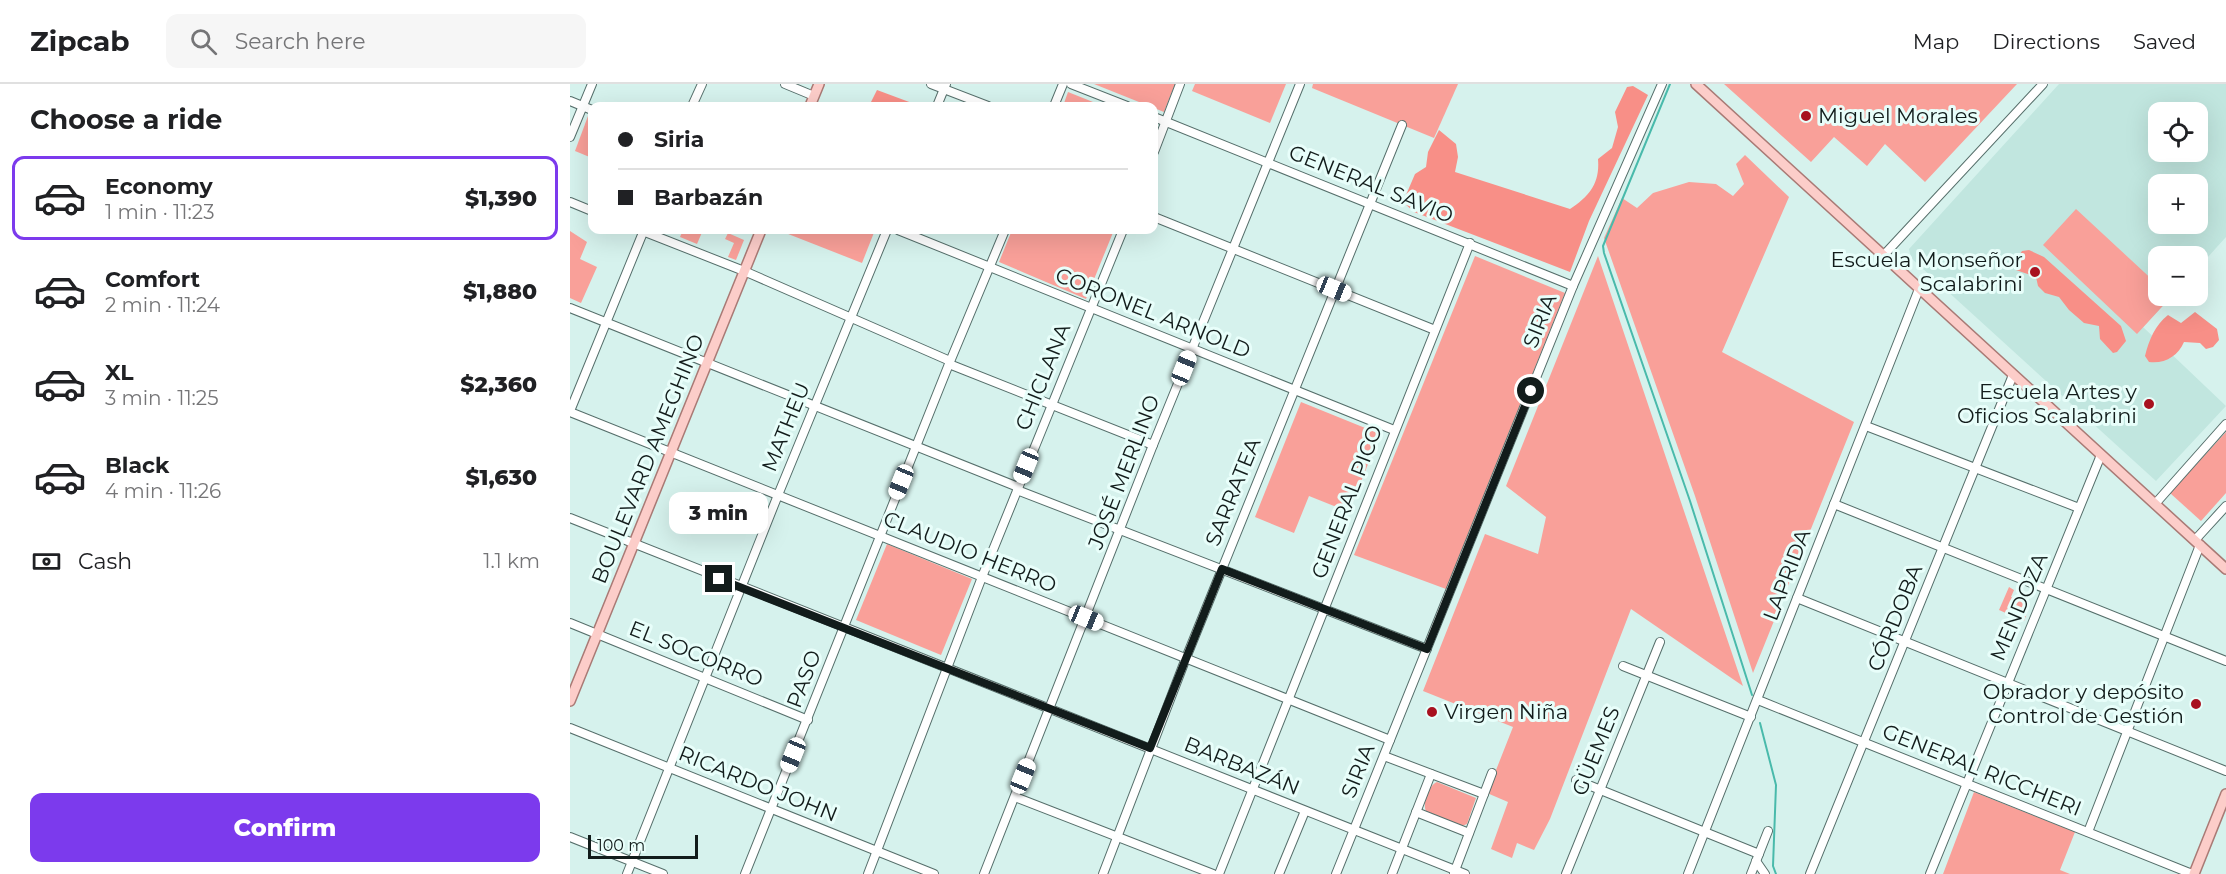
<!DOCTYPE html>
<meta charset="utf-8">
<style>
body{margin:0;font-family:Montserrat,sans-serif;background:#f6f6f6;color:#202124;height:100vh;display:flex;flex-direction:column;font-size:22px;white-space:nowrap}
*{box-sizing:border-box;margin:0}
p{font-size:20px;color:#757577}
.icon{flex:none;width:33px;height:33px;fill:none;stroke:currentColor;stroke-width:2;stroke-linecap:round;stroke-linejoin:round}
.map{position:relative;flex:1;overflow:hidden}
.side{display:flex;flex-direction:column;background:#fff;width:570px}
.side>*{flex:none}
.hud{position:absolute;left:18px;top:18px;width:570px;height:132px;border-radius:12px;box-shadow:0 6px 24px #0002;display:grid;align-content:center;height:132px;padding:0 30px;background:#fff}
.controls{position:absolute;left:1578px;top:18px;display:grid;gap:12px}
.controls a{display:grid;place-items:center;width:60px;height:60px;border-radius:12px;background:#fff;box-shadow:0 6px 24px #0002;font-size:30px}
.scale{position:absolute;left:18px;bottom:15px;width:110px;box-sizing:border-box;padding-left:6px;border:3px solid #121c1b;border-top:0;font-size:16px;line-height:21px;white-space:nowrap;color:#121c1b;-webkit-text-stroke:4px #e8fefa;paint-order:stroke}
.end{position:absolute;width:27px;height:27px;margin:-14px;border:8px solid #121c1b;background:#fff;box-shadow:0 0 0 3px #fff}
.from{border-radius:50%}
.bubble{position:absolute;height:42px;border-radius:12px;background:#fff;box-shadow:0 6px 24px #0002;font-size:20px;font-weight:800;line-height:42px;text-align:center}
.car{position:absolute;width:18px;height:36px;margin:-18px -9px;border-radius:8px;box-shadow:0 0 4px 2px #0007;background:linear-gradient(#fff 24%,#345 0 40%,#fff 0 76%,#345 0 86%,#fff 0)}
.hud b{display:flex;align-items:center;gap:21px;height:57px;font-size:22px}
.hud b+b{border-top:2px solid #e0e0e0}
.hud i{width:15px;height:15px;background:#202124}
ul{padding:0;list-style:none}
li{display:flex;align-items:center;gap:18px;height:84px;margin:0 12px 9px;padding:0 18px;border:3px solid transparent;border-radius:12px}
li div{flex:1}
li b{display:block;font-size:22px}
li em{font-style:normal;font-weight:800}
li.current{border-color:#7c3aed}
li>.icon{width:54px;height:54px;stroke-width:1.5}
h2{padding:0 30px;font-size:27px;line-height:72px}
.pay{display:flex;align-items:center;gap:15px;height:66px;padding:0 30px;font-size:22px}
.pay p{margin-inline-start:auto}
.primary-button{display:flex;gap:12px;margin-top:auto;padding:12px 30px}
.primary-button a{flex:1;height:69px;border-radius:12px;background:#7c3aed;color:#fff;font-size:24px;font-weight:800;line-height:69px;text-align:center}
header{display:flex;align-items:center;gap:36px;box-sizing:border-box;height:84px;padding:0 30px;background:#fff;border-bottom:2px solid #e0e0e0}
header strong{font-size:28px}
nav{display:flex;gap:33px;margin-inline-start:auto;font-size:21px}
.search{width:420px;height:54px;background:#f6f6f6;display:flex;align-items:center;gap:15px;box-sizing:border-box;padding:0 21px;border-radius:12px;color:#757577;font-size:22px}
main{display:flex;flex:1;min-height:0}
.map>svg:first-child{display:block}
</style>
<header>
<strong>Zipcab</strong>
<div class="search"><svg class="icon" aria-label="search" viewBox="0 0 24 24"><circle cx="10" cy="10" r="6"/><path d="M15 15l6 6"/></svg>Search here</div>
<nav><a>Map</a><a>Directions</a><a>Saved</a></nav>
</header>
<main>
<section class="side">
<h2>Choose a ride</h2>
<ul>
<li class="current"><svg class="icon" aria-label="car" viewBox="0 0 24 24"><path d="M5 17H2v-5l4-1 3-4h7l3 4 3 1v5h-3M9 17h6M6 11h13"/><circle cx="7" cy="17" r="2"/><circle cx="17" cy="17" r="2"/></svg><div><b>Economy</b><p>1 min · 11:23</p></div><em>$1,390</em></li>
<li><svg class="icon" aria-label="car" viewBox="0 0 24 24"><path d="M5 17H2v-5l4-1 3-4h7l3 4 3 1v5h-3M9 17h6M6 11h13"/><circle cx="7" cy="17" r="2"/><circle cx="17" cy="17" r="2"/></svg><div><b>Comfort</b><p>2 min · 11:24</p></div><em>$1,880</em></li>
<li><svg class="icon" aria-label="car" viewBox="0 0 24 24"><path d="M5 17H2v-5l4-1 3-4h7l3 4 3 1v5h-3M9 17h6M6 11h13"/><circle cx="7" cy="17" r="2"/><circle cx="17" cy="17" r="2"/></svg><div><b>XL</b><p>3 min · 11:25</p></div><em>$2,360</em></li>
<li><svg class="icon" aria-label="car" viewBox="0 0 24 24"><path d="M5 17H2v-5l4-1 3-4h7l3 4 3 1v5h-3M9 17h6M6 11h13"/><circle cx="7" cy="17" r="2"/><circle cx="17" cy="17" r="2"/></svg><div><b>Black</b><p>4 min · 11:26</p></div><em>$1,630</em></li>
</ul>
<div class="pay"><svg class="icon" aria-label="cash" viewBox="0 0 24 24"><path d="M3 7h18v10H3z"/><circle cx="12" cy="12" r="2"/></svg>Cash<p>1.1 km</p></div>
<div class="primary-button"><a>Confirm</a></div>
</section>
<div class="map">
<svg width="1656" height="790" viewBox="0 0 1656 790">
<rect width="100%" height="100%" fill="#d6f2ed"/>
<!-- built -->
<path fill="#c1e6df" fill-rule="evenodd" d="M1489,0H1656V153L1628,184V172H1588V212H1602L1573,243L1656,322L1586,397L1341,174L1339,165ZM1588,28H1628V68H1588ZM1588,100H1628V140H1588Z"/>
<!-- green -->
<g fill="#f9a099">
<path d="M524,0H605L594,28Z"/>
<path d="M625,0H716L700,39L622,7Z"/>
<path d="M743,0H888L864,54L742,4Z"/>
<path d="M1154,0H1447L1355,98L1315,60L1297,82L1264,53L1241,78Z"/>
<path d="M498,8L533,22H493Z"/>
<path d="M18,32L22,34V74L5,67Z"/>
<path d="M1175,71L1219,113L1152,268L1284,338L1183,589L1125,412L1034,154L1052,114L1067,124L1083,109L1119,98L1146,100L1163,112L1174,100L1166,80Z"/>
<path d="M1506,125L1588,201V212L1601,213L1567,250L1473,161Z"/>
<path d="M113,146H133L127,160L110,153Z"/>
<path d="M208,146H305L292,179Z"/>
<path d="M442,146H544L516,215L429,178Z"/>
<path d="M0,147L17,158L10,175L27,183L11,219L0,214Z"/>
<path d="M158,149L174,156L166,176L158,173L164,159L155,155Z"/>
<path d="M905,172L995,209L876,505L784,471Z"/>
<path d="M1028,172L1173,602L1061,525L980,735L964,766L947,759L942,774L921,765L938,718L917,709L943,643L853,607L915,450L968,470L976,433L936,402Z"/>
<path d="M731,318L810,350L779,428L739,412L724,449L685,433Z"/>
<path d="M1656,348V409L1631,437L1600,409Z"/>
<path d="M317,460L402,495L371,571L286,536Z"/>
<path d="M1439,503L1444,506L1441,513L1460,521L1454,537L1429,526Z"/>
<path d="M867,698L906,714L897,740L892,742L856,727C852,719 859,701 867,698Z"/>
<path d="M1404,708L1505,748L1490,786L1500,790H1373Z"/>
</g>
<!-- forest -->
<g fill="#f88f87">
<path d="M1063,2L1078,11L1019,137L1000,188L844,128L833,118L845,90L856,83L858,68L869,46L886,60L888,73L885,88L1000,125C1020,112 1030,99 1028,75L1042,64L1048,43L1045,28L1057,3Z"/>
<path d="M307,6L350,22H299Z"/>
<path d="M1459,166L1474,173L1551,242L1556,257L1547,268L1543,269L1530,255L1529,242L1514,239L1499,226L1489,213L1475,209L1468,202L1466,193L1446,186L1444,180L1452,167Z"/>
<path d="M1625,228L1647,245L1649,256L1643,263L1636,265L1630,259L1614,258C1608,272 1595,280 1579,278L1575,272C1579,256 1585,241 1598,231L1611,239Z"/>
</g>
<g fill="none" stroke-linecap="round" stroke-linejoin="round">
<!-- stream -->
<g stroke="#49baab" stroke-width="2">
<path d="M1100,0L1033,162L1034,169L1120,417L1182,611"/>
<path d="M1190,639L1206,701L1203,782L1206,790"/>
</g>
<defs>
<g id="minor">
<path d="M215,0L244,12"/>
<path d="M361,0L418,22"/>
<path d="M501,0L557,22"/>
<path d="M0,17L22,26"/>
<path d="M122,22L132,0"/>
<path d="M367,22L376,0"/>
<path d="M484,22L493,0"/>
<path d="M584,33L1003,202"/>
<path d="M0,53L22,0"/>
<path d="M584,68L610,0"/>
<path d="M0,118L22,127"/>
<path d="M584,133L865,246"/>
<path d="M70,146L174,187L380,277"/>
<path d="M328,146L824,346"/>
<path d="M1313,172L1473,0"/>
<path d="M0,224L448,403"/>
<path d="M379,280L583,361"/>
<path d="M0,327L74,146"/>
<path d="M0,328L820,656"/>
<path d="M1296,342L1509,424"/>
<path d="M447,406L857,565"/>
<path d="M1264,420L1656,577"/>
<path d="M1585,420L1656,340"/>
<path d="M0,434L895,790"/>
<path d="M1625,456L1656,422"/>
<path d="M1227,514L1656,687"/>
<path d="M0,539L238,636"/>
<path d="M1053,582L1181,633"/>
<path d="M1188,616L1622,790"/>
<path d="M0,644L364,790"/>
<path d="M814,672L914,710"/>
<path d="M1006,696L1189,770"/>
<path d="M445,713L643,790"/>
<path d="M846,728L899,749"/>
<path d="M1518,748L1630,461"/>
<path d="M0,753L93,790"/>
<path d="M1186,777L1195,790"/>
<path d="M884,789L922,689"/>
<path d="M57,790L208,411L317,146"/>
<path d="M175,790L379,280L435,146"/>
<path d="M298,790L412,493L553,146"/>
<path d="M414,790L583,361L730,0"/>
<path d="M533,790L616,574L832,41"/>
<path d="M649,790L900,159"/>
<path d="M709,790L735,727"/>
<path d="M766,790L1003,202L1092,0"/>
<path d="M822,790L861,690"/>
<path d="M996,790L1090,558"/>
<path d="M1118,790L1349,205"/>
<path d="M1181,790L1198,747"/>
<path d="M1240,790L1443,291"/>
<path d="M1360,790L1531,371"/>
</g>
<g id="major">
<path d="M1126,0L1656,485"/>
<path d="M240,22L249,0"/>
<path d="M0,617L191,146"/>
<path d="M1624,790L1656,710"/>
</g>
</defs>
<!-- minor casing -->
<use href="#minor" stroke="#566f6b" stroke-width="10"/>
<!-- major casing -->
<use href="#major" stroke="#a97a75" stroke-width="12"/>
<!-- minor -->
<use href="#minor" stroke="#fff" stroke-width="8"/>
<!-- major -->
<use href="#major" stroke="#fccdc9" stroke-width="9"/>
</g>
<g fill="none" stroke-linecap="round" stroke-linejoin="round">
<!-- route -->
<path stroke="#121c1b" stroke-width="8" d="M149,495L580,664L652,485L857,565L961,307"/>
</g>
<!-- markers -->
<g fill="#a8111f" stroke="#e8fefa" stroke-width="2">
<circle cx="1236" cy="32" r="6"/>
<circle cx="1465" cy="188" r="6"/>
<circle cx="1579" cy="320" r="6"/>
<circle cx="1626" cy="620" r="6"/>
<circle cx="862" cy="628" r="6"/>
</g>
<g text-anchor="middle" stroke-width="6" stroke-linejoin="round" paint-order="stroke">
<!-- poi labels -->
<g font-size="21" fill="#121c1b" stroke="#e8fefa" text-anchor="end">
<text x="1248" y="39" text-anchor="start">Miguel Morales</text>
<text x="1453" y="183">Escuela Monseñor<tspan x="1453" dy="24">Scalabrini</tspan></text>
<text x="1567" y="315">Escuela Artes y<tspan x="1567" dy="24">Oficios Scalabrini</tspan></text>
<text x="1614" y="615">Obrador y depósito<tspan x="1614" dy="24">Control de Gestión</tspan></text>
<text x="874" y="635" text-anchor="start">Virgen Niña</text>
</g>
<!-- street labels -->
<g font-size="21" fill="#121c1b" stroke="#e8fefa">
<text transform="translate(801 100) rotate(22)" y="7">GENERAL SAVIO</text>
<text transform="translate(583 229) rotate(22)" y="7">CORONEL ARNOLD</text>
<text transform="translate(970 237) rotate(-68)" y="7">SIRIA</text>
<text transform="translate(473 293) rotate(-68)" y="7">CHICLANA</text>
<text transform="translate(216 343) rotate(-68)" y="7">MATHEU</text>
<text transform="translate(78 375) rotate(-68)" y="7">BOULEVARD AMEGHINO</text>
<text transform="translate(554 388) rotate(-69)" y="7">JOSÉ MERLINO</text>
<text transform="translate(663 408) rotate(-68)" y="7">SARRATEA</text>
<text transform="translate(777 418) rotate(-69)" y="7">GENERAL PICO</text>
<text transform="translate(400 468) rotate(22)" y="7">CLAUDIO HERRO</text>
<text transform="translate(1217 491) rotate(-69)" y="7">LAPRIDA</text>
<text transform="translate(1449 523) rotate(-67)" y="7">MENDOZA</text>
<text transform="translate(1325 534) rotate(-68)" y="7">CÓRDOBA</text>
<text transform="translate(126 570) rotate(22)" y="7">EL SOCORRO</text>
<text transform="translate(234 595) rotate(-69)" y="7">PASO</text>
<text transform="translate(1026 667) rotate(-68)" y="7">GÜEMES</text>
<text transform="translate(672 682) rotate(22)" y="7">BARBAZÁN</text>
<text transform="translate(1412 686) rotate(22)" y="7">GENERAL RICCHERI</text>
<text transform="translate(788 687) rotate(-68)" y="7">SIRIA</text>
<text transform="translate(188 700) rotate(22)" y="7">RICARDO JOHN</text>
</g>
</g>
</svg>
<div class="controls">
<a><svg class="icon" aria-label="locate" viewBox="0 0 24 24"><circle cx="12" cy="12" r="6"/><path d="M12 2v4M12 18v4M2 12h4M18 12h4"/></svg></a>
<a>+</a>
<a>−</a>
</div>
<div class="scale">100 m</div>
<i class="end from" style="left:961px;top:307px"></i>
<i class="end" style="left:149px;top:495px"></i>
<div class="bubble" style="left:99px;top:408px;width:99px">3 min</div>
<i class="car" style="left:764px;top:205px;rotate:112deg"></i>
<i class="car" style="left:614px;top:284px;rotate:22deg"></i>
<i class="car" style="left:456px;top:382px;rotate:202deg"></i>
<i class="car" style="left:331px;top:398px;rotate:202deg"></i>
<i class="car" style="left:516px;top:534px;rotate:112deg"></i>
<i class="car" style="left:223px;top:671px;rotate:202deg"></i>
<i class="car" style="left:453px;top:692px;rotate:22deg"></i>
<div class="hud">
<b><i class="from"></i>Siria</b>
<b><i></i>Barbazán</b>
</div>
</div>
</main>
